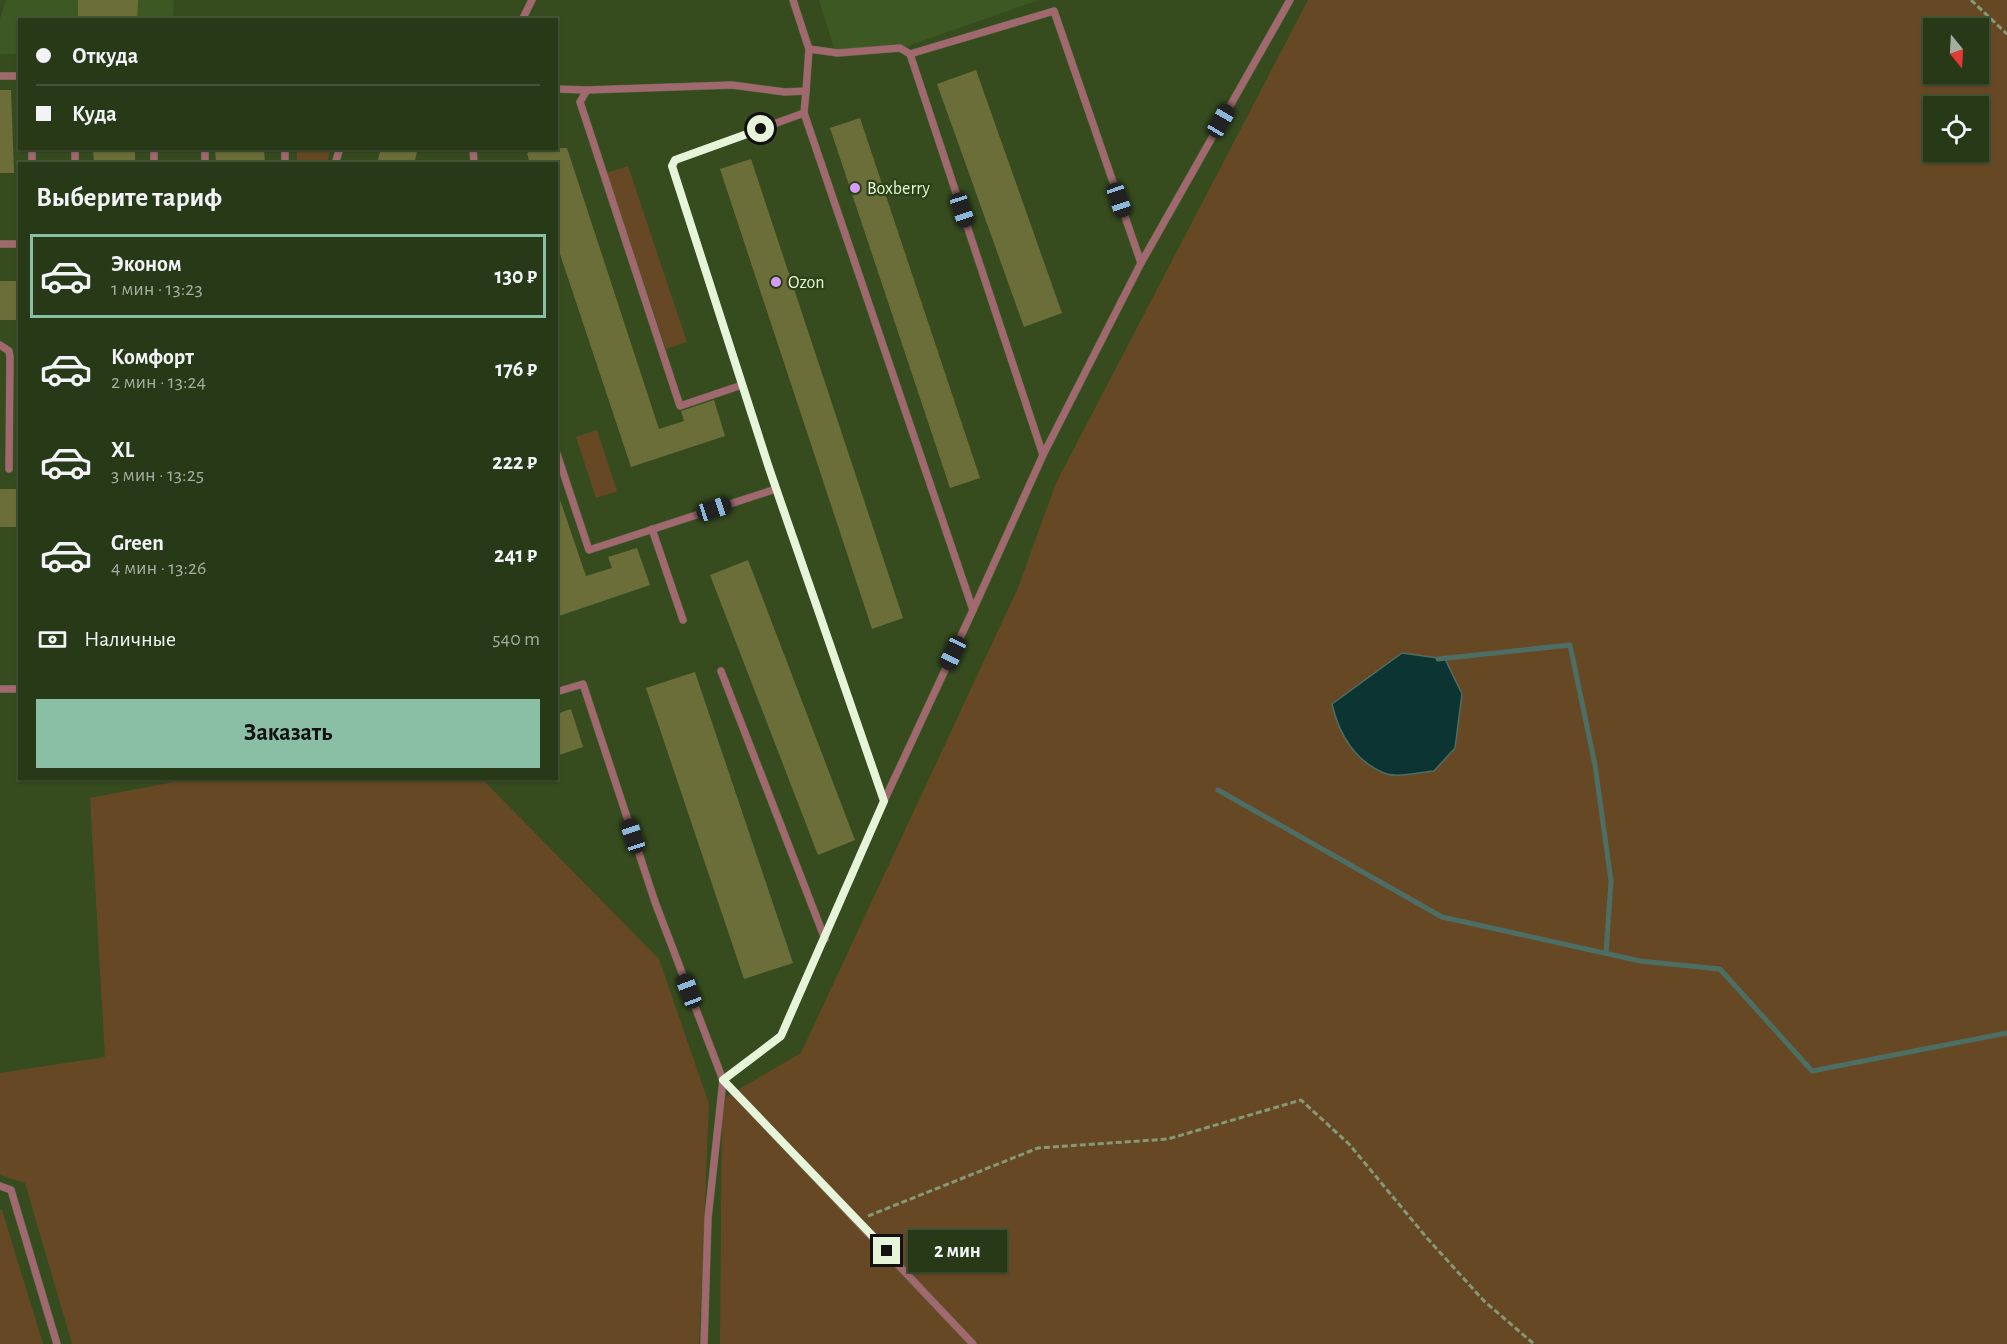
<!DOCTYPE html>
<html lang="ru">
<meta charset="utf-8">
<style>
body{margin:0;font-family:"Alegreya Sans",sans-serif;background:#304020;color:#f1f3f6;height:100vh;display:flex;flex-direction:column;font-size:22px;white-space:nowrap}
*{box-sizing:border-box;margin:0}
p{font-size:20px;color:#a5aca1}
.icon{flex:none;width:33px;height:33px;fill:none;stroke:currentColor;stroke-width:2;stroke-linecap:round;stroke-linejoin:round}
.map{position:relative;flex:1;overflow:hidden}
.drawer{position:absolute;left:18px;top:162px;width:540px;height:618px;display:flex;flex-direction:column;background:#283917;border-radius:0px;box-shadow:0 2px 4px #0004,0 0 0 2px #445336}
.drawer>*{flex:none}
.hud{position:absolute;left:18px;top:18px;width:540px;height:132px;border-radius:0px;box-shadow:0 2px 4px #0004,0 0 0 2px #445336;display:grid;align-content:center;height:132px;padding:0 18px;background:#283917}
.needle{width:39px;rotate:162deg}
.buttons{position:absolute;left:1923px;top:18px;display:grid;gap:12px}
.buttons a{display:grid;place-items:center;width:66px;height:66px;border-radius:0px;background:#283917;box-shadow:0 2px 4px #0004,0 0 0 2px #445336;font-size:30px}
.end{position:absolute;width:27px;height:27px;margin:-14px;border:8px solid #e6f4da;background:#111;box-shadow:0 0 0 3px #111}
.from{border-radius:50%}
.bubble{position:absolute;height:42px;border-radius:0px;background:#283917;box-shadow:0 2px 4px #0004,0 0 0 2px #445336;font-size:20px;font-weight:700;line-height:42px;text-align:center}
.car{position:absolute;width:18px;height:36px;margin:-18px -9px;border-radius:8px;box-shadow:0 0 4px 2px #0007;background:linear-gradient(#222 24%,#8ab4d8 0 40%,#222 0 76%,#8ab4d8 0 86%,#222 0)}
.hud b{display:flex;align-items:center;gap:21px;height:57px;font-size:22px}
.hud b+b{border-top:2px solid #445336}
.hud i{width:15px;height:15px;background:#f1f3f6}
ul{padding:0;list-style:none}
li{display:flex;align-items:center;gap:18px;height:84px;margin:0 12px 9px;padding:0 6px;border:3px solid transparent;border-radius:0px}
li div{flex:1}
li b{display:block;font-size:22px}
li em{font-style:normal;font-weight:700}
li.active{border-color:#8abfa5}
li>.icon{width:54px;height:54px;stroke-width:1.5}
h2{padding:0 18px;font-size:27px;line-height:72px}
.pay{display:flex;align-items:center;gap:15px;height:66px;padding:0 18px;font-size:22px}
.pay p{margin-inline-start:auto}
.cta{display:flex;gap:12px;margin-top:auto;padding:12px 18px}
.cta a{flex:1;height:69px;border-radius:0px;background:#8abfa5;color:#111;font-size:24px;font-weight:700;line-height:69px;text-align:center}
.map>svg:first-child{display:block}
</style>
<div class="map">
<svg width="2007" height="1344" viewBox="0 0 2007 1344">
<rect width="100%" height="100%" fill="#364c1f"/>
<!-- built -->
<g fill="#3e5823">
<path d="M6,0H174L173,19L20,20L19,54H0V19Z"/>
<path d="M819,0H1039L905,47L835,51Z"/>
</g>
<!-- green -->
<g fill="#664924" fill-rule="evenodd">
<path d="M1308,0H2007V1344H720L722,1099L801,1053L1018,588L1056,483ZM1934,28H1978V74H1934ZM1934,106H1978V152H1934Z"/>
<path d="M297,149V148L331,149L326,164L297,163Z"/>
<path d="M628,166L687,342L666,349L607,173Z"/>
<path d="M597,430L617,491L596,498L576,437Z"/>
<path d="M189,779H482L659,959L709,1104L699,1344H72L25,1183L0,1175V1073L105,1057L90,798Z"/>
<path d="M0,1209L2,1210L43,1344H0Z"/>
</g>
<!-- water -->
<path fill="#0c3432" stroke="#4d6e64" stroke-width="1.5" d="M1402,653L1445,659L1462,694L1455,748L1434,771C1421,772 1399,778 1387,774C1356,763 1339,735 1332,704Z"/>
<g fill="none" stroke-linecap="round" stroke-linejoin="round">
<!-- stream -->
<g stroke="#4d6e64" stroke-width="5">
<path d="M1438,659L1570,645L1595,765L1611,881L1606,953"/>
<path d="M1218,790L1442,917L1640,961L1720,969L1812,1071L2007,1033"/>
</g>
</g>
<!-- building -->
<g fill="#6c6e39">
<path d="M78,0H138L137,20H78Z"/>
<path d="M976,70L1062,313L1024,327L937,84Z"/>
<path d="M0,90H11L14,173H0Z"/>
<path d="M860,118L980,478L950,488L830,128Z"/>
<path d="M93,148H135V164H94Z"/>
<path d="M215,148H264L265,164H216Z"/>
<path d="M381,148H418L414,164H377Z"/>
<path d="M539,148H567L659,429L684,421L681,411L714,400L725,436L631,467L556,242V164H530L527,153Z"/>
<path d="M751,159L903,618L872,629L720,169Z"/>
<rect x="0" y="281" width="20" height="39"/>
<rect x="0" y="489" width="20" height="38"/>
<path d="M556,497H559L586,576L612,568L608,557L637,548L650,585L559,616L556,607Z"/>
<path d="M748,560L855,840L818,855L710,575Z"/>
<path d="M695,672L793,963L744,979L646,688Z"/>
<path d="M571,709L583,747L556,756V714Z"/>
</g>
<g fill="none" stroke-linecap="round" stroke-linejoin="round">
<defs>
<g id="service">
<path d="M522,20L532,0"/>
<path d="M910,54L1054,11L1141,263L1043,455"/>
<path d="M0,76H20"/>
<path d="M556,89L587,90"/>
<path d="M804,113L973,610L1043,455L910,54L900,48L838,53L809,49"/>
<path d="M32,148V164"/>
<path d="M75,148V164"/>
<path d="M154,148V164"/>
<path d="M205,148V164"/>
<path d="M285,148V164"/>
<path d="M473,148L474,164"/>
<path d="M335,164L340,148"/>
<path d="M0,244H20"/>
<path d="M1141,263L1290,0"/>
<path d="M0,345L9,351L10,357L9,469"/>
<path d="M742,385L672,166L675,160L804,113L806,91"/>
<path d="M556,451L589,550L776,489L742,385L680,406L580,102L587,90L732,85L785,92L806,91L809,49L793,0"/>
<path d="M776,489L884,801"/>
<path d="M652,529L683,620"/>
<path d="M721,671L825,939"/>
<path d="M0,689H20"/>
<path d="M556,692L583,684L655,902L723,1080L973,1344"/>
<path d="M0,1186L11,1190L57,1344"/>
<path d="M704,1344L708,1218L723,1080L781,1036L884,801L973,610"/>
</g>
</defs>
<!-- service casing -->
<use href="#service" stroke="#566a41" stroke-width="8"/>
<!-- path -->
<g stroke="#869974" stroke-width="3" stroke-dasharray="6 3" stroke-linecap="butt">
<path d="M1971,0L2007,34"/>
<path d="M868,1216L1038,1148L1168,1139L1301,1100L1349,1144L1427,1238L1484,1301L1534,1344"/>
</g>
<!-- service -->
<use href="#service" stroke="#a26870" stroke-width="7"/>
</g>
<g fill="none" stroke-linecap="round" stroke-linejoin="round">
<!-- route -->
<path stroke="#e6f4da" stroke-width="8" d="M761,129L675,160L672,166L769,468L884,801L781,1036L723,1080L887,1251"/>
</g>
<!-- markers -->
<g fill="#d59cfb" stroke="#2c4214" stroke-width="2">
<circle cx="855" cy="188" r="6"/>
<circle cx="776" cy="282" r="6"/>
</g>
<g text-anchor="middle" stroke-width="4.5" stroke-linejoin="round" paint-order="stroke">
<!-- poi labels -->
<g font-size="18" fill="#e6f4da" stroke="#2c4214" text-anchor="start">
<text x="867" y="194">Boxberry</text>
<text x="788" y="288">Ozon</text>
</g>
</g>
</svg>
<div class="buttons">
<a><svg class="needle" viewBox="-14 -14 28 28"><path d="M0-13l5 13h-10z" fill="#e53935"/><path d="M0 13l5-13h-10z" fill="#a5aca1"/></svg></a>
<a><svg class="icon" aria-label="locate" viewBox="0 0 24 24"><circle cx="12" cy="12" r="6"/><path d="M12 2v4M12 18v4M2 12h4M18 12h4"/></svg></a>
</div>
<i class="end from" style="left:761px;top:129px"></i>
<i class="end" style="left:887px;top:1251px"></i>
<div class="bubble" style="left:908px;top:1230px;width:99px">2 мин</div>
<i class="car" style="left:1221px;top:121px;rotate:30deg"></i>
<i class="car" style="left:1119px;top:200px;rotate:161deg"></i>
<i class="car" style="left:962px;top:210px;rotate:162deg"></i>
<i class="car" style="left:714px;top:509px;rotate:72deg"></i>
<i class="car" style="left:953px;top:653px;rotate:205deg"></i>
<i class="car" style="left:633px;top:836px;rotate:342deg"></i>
<i class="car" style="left:689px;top:991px;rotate:339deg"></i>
<div class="hud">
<b><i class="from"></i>Откуда</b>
<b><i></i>Куда</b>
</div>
<section class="drawer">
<h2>Выберите тариф</h2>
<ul>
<li class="active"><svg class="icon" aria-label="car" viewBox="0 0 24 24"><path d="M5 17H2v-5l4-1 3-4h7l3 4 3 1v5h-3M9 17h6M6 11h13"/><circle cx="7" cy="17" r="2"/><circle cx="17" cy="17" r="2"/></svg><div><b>Эконом</b><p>1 мин · 13:23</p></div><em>130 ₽</em></li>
<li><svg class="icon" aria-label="car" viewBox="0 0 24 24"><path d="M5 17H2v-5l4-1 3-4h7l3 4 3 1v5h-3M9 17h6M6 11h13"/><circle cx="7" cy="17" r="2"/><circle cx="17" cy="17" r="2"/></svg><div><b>Комфорт</b><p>2 мин · 13:24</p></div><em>176 ₽</em></li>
<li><svg class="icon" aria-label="car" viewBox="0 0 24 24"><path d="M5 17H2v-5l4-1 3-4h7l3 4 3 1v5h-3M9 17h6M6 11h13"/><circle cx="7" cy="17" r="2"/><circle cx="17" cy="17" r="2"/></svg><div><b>XL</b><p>3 мин · 13:25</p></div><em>222 ₽</em></li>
<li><svg class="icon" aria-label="car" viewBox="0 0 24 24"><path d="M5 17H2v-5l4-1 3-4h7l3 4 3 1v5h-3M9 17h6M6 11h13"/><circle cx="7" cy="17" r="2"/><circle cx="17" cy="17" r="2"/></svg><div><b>Green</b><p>4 мин · 13:26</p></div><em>241 ₽</em></li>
</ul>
<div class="pay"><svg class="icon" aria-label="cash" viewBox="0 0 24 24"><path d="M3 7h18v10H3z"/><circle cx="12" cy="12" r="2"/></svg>Наличные<p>540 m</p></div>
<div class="cta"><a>Заказать</a></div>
</section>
</div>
